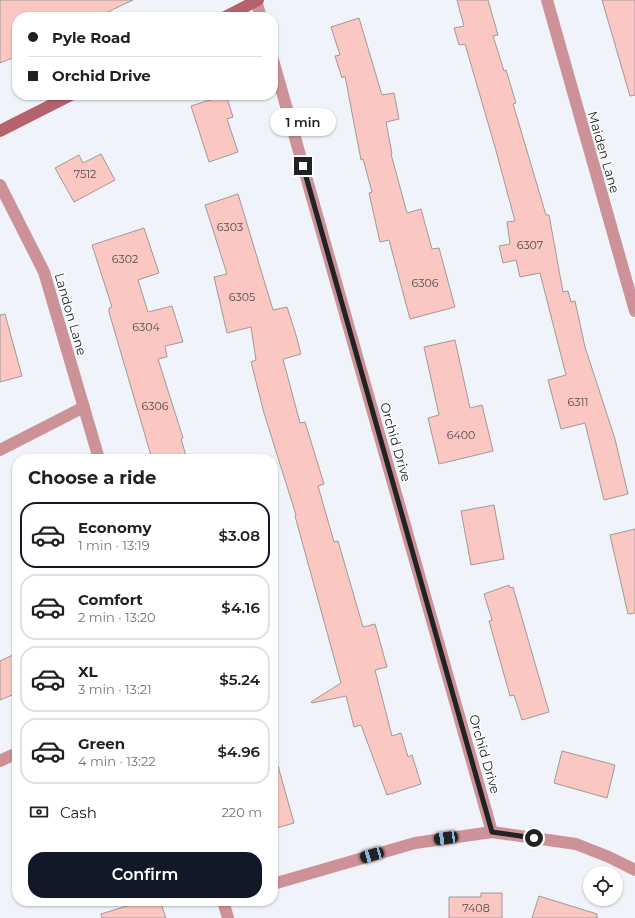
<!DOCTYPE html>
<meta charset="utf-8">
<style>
body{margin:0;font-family:Montserrat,sans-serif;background:#f6f6f6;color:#202124;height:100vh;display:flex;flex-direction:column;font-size:15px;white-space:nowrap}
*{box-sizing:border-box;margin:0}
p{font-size:13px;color:#757577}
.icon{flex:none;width:22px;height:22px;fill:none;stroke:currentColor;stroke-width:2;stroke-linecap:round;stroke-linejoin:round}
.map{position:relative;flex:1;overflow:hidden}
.sheet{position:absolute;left:12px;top:454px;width:266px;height:452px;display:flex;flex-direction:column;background:#fff;border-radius:16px;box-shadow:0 1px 3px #0004}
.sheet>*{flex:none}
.hud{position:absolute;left:12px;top:12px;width:266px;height:88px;border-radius:16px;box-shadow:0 1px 3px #0004;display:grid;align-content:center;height:88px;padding:0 16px;background:#fff}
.tools{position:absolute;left:583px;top:866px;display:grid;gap:8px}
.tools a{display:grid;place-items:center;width:40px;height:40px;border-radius:50%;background:#fff;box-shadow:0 1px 3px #0004;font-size:20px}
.end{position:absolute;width:18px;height:18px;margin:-9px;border:5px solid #202224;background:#fff;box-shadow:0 0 0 2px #fff}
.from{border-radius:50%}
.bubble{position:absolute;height:28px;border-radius:14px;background:#fff;box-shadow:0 1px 3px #0004;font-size:13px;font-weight:600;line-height:28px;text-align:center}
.car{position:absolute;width:12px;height:24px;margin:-12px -6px;border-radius:5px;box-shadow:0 0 3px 1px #0007;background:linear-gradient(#222 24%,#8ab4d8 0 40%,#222 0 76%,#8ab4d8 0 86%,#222 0)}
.hud b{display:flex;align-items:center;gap:14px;height:38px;font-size:15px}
.hud b+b{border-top:1px solid #e0e0e0}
.hud i{width:10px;height:10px;background:#202124}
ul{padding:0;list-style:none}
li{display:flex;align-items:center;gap:12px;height:66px;margin:0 8px 6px;padding:0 8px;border:2px solid #e0e0e0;border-radius:16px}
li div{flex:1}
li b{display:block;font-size:15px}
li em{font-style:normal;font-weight:600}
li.active{border-color:#111827}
li>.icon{width:36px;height:36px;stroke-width:1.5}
h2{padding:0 16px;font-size:18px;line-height:48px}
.pay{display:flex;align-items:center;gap:10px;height:44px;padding:0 16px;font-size:15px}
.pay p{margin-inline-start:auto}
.primary-button{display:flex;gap:8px;margin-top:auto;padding:8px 16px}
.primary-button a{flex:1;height:46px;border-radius:16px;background:#111827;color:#fff;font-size:16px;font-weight:600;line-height:46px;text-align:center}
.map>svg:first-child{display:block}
</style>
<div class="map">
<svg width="635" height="918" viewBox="0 0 635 918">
<rect width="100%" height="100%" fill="#f0f3f9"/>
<!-- building -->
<g fill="#fac7c3" stroke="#a19999">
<path d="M0,0H133L97,17H17V56L0,63Z"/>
<path d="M457,0H488L498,35L493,36L504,71L506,70L516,103L513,104L546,215H549L563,292L568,291L571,302L575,301L585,347L615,439L628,494L604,500L585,423L561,429L548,380L566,375L540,273L520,277L516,260L503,263L499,246L510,244L507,222L515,221L495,147L465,44L459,45L454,28L464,26Z"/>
<path d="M602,0H635V95L630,96Z"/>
<path d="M359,18L382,95L394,93L399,119L386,122L392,154H391L407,213L421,209L432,249L439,248L455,307L410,319L389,240L380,242L369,193L372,192L363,159L361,160L345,76L342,78L335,56L340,55L331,27Z"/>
<path d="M226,95L233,117L227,119L238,152L209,162L191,106Z"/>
<path d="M101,154L115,180L74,202L55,168L79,155L83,163Z"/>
<path d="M238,194L273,310L287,307L296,335L301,354L283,359L300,423L305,422L324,484L318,486L334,542L338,541L363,627L375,624L387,667L375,670L392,736L401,733L408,757L412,755L421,784L387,795L361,725L354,727L346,696L312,703L311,702L341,683L295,516L296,515L264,413L251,362L256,360L251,327L227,333L214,277L227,274L205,205Z"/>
<path d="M144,228L159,273L138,280L148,312L172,306L183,342L165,346L167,357L158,359L183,438L181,439L187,459H152L109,312V308L112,307L92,245Z"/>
<path d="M5,314L22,376L0,382V315Z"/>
<path d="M455,340L470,408L482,405L493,451L439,464L428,418L439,415L424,347Z"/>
<path d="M494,505L504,559L471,565L461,511Z"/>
<path d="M635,529V613L628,614L610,535Z"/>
<path d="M509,585L510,588L513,587L549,712L522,720L514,695L510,696L489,621L492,620L484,594Z"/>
<path d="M17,653V693L0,700V661Z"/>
<path d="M562,751L615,765L607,798L554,783Z"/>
<path d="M278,766L294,823L273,829V767Z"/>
<path d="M481,893H502V918H449V897H481Z"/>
<path d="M539,896L597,914V918H532Z"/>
<path d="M143,901H160L166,918H102L101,914Z"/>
</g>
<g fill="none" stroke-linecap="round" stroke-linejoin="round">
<!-- street -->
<g stroke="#cd9297" stroke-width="12">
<path d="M547,0L635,311"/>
<path d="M256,1L261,17"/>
<path d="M273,60L492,832"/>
<path d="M0,185L44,272L99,459"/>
<path d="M0,450L84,407"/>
<path d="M0,761L17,753"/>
<path d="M273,884L415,843L492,832L576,844L609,857L635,870"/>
<path d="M223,901L228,918"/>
</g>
<!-- secondary -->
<g stroke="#b5626c" stroke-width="12">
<path d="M225,17L258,0"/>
<path d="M0,131L71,95"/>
</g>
</g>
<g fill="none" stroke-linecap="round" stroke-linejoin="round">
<!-- route -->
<path stroke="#202224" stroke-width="5" d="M303,166L492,832L534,838"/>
</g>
<g text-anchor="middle" stroke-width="3" stroke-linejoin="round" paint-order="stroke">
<!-- number labels -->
<g font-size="11" fill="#564b4c">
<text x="85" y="178">7512</text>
<text x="230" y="231">6303</text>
<text x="530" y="249">6307</text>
<text x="125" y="263">6302</text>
<text x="425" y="287">6306</text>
<text x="242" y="301">6305</text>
<text x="146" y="331">6304</text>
<text x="578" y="406">6311</text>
<text x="155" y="410">6306</text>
<text x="461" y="439">6400</text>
<text x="476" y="912">7408</text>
</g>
<!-- street labels -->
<g font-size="13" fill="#202224" stroke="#fff">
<text transform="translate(604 152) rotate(74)" y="5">Maiden Lane</text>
<text transform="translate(71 314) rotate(74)" y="5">Landon Lane</text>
<text transform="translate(396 442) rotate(74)" y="5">Orchid Drive</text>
<text transform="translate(485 754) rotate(74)" y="5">Orchid Drive</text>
</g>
</g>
</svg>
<div class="tools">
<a><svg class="icon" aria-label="locate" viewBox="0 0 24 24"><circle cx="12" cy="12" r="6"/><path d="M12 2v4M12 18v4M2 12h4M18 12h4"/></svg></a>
</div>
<i class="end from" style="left:534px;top:838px"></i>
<i class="end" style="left:303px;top:166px"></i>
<div class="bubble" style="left:270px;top:108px;width:66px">1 min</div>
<i class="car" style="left:446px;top:838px;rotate:262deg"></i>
<i class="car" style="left:372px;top:855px;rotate:254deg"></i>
<div class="hud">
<b><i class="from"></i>Pyle Road</b>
<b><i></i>Orchid Drive</b>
</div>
<section class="sheet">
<h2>Choose a ride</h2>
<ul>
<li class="active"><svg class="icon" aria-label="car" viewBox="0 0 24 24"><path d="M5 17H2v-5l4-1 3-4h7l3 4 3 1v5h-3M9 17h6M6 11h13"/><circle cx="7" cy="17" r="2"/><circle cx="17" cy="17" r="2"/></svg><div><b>Economy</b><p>1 min · 13:19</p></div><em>$3.08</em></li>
<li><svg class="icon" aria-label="car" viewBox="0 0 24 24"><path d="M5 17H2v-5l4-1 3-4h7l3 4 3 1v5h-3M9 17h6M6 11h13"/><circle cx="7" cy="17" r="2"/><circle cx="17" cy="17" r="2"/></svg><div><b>Comfort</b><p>2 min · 13:20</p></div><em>$4.16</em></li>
<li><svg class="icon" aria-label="car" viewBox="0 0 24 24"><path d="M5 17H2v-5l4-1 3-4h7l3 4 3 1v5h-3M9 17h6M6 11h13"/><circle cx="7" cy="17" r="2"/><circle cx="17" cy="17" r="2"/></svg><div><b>XL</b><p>3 min · 13:21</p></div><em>$5.24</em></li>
<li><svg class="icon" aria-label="car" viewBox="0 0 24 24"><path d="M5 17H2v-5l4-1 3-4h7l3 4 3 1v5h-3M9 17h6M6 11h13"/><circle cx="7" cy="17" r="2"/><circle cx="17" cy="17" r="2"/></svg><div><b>Green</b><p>4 min · 13:22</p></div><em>$4.96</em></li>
</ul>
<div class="pay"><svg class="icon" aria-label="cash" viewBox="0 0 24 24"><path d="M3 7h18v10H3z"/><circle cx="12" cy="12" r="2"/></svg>Cash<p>220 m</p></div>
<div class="primary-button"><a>Confirm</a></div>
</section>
</div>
